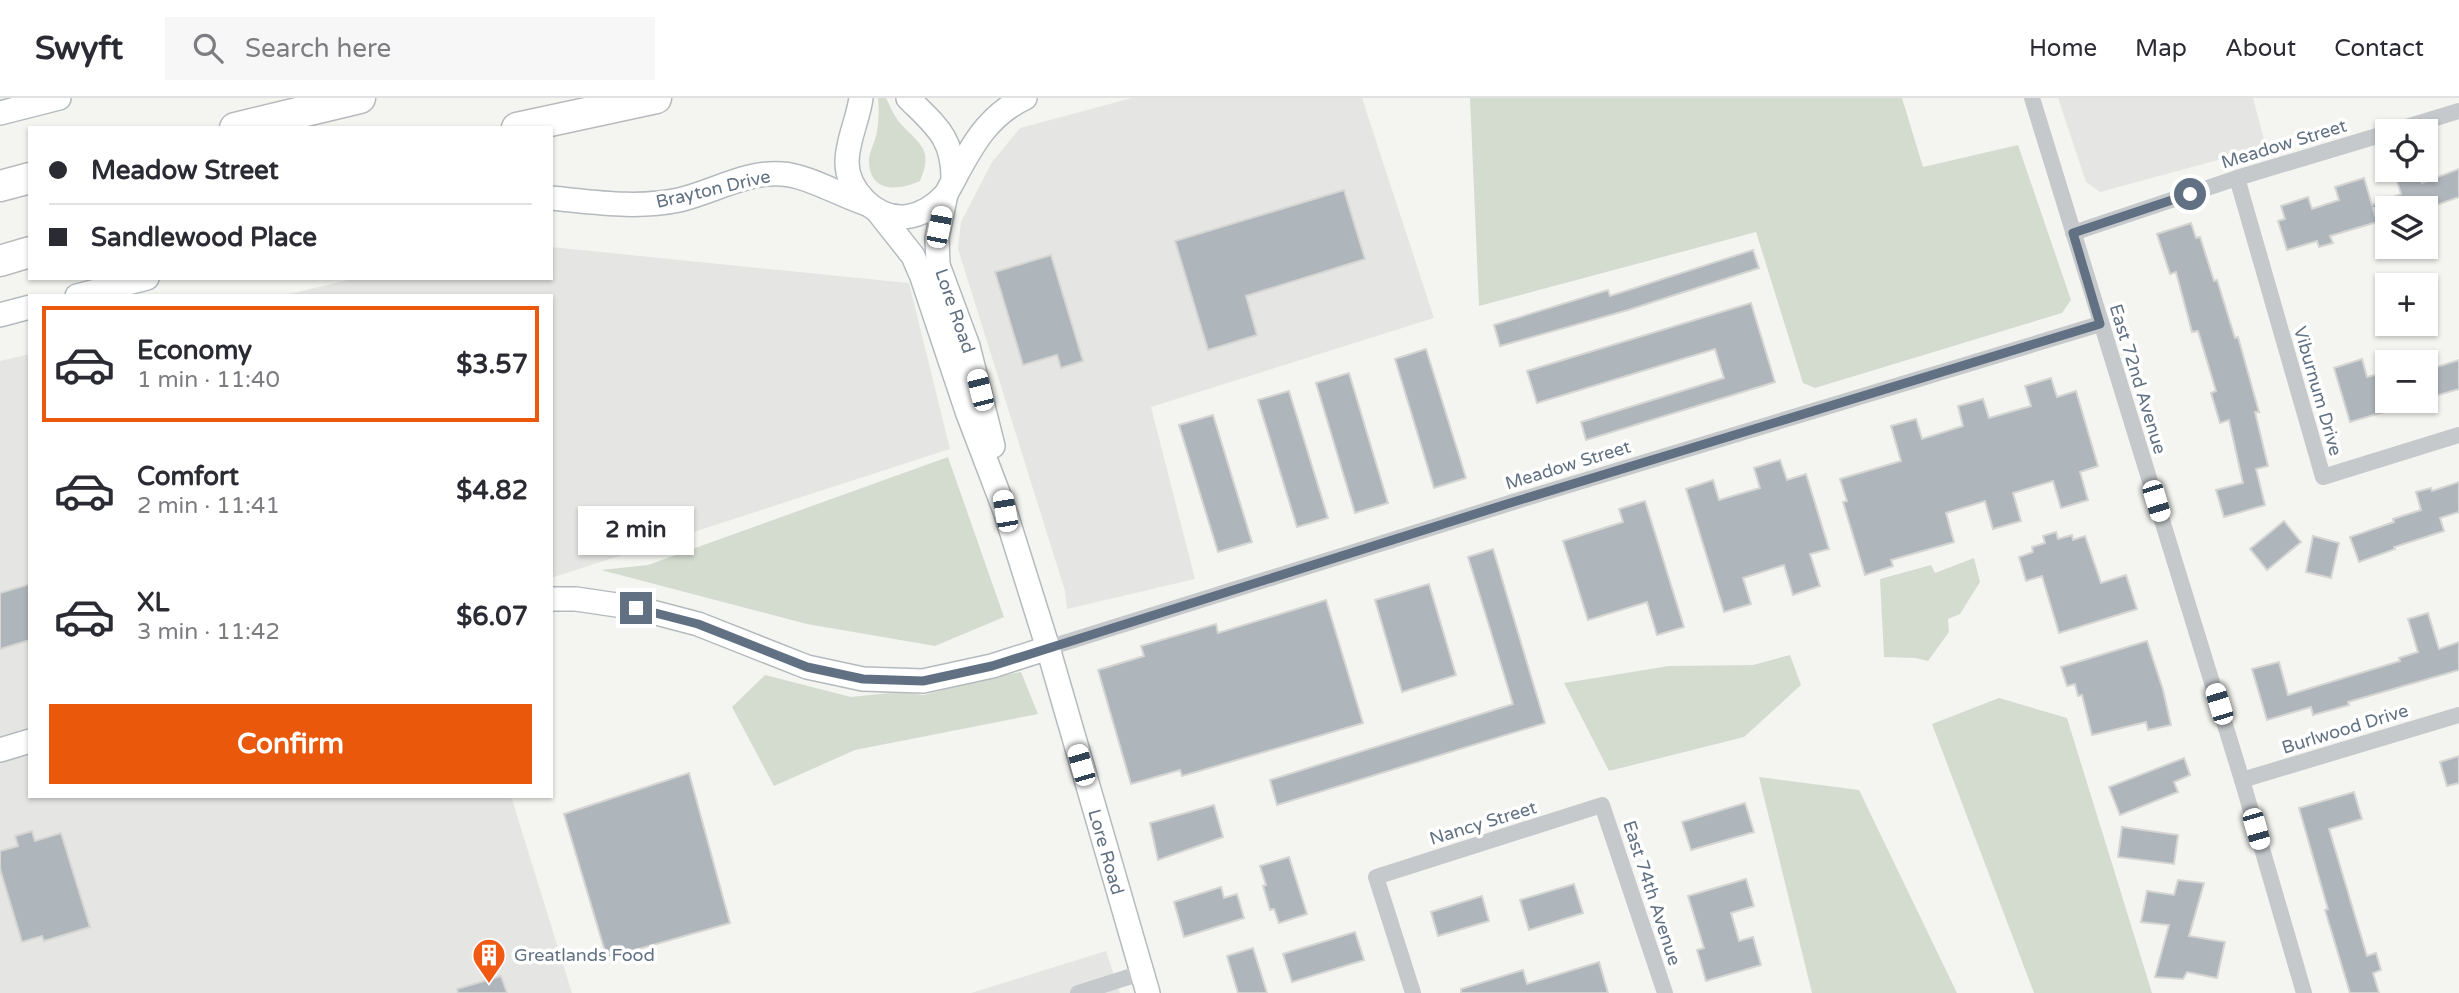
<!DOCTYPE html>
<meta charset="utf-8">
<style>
body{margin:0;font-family:"Varela Round",sans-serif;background:#f7f7f7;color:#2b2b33;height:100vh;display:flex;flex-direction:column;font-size:26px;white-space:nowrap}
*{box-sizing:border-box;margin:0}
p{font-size:23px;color:#7c7c81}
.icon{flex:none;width:38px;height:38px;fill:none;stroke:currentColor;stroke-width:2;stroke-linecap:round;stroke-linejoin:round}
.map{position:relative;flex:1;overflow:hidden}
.side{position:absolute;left:28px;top:196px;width:525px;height:504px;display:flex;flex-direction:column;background:#fff;border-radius:0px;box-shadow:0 2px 5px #0004}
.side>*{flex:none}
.hud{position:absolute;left:28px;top:28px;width:525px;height:154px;border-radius:0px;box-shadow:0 2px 5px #0004;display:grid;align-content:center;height:154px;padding:0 21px;background:#fff}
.fabs{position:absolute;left:2375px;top:21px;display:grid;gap:14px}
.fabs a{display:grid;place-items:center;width:63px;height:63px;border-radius:0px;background:#fff;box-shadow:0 2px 5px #0004;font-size:35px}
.end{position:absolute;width:32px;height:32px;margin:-16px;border:9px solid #617183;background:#fff;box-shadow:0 0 0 4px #fff}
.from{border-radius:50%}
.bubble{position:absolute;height:49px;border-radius:0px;background:#fff;box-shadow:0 2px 5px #0004;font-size:23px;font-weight:800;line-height:49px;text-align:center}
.car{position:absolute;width:21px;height:42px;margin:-21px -10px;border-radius:9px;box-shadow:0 0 5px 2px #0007;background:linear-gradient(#fff 24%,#345 0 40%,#fff 0 76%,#345 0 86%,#fff 0)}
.hud b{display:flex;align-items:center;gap:24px;height:66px;font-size:26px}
.hud b+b{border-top:2px solid #e1e1e2}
.hud i{width:18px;height:18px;background:#2b2b33}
ul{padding:12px 0 0;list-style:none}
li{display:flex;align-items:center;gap:21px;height:116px;margin:0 14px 10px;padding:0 7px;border:4px solid transparent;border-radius:0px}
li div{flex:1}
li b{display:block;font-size:26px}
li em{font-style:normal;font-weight:800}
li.current{border-color:#ea580c}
li>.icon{width:63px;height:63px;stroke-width:1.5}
.cta{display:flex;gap:14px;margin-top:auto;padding:14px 21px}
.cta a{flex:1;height:80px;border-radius:0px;background:#ea580c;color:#fff;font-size:28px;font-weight:800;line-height:80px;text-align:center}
header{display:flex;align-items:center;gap:42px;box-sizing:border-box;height:98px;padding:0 35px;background:#fff;border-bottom:2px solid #e1e1e2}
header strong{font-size:33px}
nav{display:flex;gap:38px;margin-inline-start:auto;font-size:24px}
.search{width:490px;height:63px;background:#f7f7f7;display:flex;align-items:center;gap:18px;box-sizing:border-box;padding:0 24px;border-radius:0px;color:#7c7c81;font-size:26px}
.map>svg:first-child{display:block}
</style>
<header>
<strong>Swyft</strong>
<div class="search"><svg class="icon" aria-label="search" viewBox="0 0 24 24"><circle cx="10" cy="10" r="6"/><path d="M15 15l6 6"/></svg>Search here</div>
<nav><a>Home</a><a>Map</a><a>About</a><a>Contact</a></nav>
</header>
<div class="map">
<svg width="2459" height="895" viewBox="0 0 2459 895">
<rect width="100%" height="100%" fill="#f4f5f0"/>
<!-- built -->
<g fill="#e5e6e3">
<path d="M1132,0H1362L1434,220L1151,309L1195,481L1067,511L1065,493L958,151L961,124L992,64L1020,30Z"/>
<path d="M2058,0H2253L2266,49L2100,94L2086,84Z"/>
<path d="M551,149L909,185L950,351L551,480V198H281L356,180H551Z"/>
<path d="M30,256V698H511L572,895H0V263Z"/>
<path d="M1106,853L1120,895H971Z"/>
</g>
<!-- green -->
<g fill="#d4dcd0">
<path d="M878,0H886C890,8 894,18 900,25C920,47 934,51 920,83C900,92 871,96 869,65C868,55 876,43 877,33C879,22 879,11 878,0Z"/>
<path d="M1470,0H1902L1923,69L2018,47L2071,202L2062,215L1815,290L1803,285L1756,134L1479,208Z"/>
<path d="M948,359L1004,519L935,548L807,526L601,472L648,467Z"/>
<path d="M1974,460L1980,484L1960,516L1948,521L1949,534L1928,563L1915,560L1884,559L1880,481L1931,467L1935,475Z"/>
<path d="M1790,557L1801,587L1744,639L1609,673L1564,585L1669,568L1753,567Z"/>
<path d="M1021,574L1038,616L855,652L774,688L732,609L765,577L851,599L899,594L924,597L972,584Z"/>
<path d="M1999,600L2067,620L2152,895H2034L1932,626Z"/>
<path d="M1759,679L1859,692L1957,895H1812Z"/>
</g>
<!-- building -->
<g fill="#aeb5bb" stroke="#d5d5d3" stroke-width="2">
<path d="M2459,71V99L2428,110H2373L2377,124L2330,138L2333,145L2319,149L2317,143L2287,152L2278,123L2285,121L2281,108L2308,99L2312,111L2339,102L2335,89L2364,80L2372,107L2401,96L2396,80L2417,72L2422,85Z"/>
<path d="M1344,92L1365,161L1246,198L1257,237L1208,252L1175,143Z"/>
<path d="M2191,125L2196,140L2200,139L2214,183L2217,182L2235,240L2238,239L2259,314H2255L2268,368L2256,371L2265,407L2224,419L2216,392L2243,385L2229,322L2220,325L2211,295L2216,293L2198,233L2192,234L2176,174L2170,176L2157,136Z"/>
<path d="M1753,152L1759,170L1628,212L1500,248L1494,227L1608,192L1610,198Z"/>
<path d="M1051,157L1083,263L1061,270L1057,257L1023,267L995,174Z"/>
<path d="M1751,205L1775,284L1586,342L1581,324L1724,280L1715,251L1537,305L1527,273Z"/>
<path d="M1426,251L1466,380L1434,390L1395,261Z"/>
<path d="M2362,261L2367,279L2387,274V313L2350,324L2334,270Z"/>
<path d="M2459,262V291L2435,298L2427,272Z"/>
<path d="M1349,275L1388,405L1355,415L1316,285Z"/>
<path d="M2051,280L2057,299L2076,293L2098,368L2080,374L2088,402L2061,410L2053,383L2013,395L2021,423L1993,431L1985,403L1946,415L1954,444L1891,462L1893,468L1865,477L1843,404L1847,403L1840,381L1901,363L1891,328L1916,321L1922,341L1963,328L1958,308L1983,301L1989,320L2031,308L2025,288Z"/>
<path d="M1289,293L1328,420L1297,429L1258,302Z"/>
<path d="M1213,317L1252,444L1218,454L1179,327Z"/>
<path d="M1780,362L1787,382L1806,376L1829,451L1810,456L1820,488L1793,497L1784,467L1743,480L1751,506L1724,514L1686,391L1713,382L1719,402L1760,390L1754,370Z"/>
<path d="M2459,384V414L2440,420L2444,433L2394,449L2395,451L2359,464L2350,439L2394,424L2393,421L2421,412L2416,394L2431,390L2432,393Z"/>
<path d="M1645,403L1684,529L1657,537L1647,504L1588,522L1563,443L1623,424L1619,411Z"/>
<path d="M2284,423L2301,444L2267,472L2250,451Z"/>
<path d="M2056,434L2058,441L2072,437L2073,442L2085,438L2101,485L2126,477L2137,511L2059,535L2042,478L2026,483L2019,459L2033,454L2032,449L2045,445L2043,438Z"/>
<path d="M2313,438L2339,445L2331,480L2306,474Z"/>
<path d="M1493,451L1545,625L1277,707L1270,682L1513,606L1468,459Z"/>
<path d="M30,486V542L0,551V495Z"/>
<path d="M1429,486L1456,577L1402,594L1375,502Z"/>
<path d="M1326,502L1363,625L1182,678L1180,672L1131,686L1098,572L1144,558L1141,548L1216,526L1218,535Z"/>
<path d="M2428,515L2439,551L2459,544V572L2348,604L2349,607L2313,617L2311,609L2267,622L2252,571L2279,564L2288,597L2400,563L2399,560L2418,554L2408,521Z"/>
<path d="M2147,543L2163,592L2171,627L2148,632L2146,624L2092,637L2082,597L2078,598L2075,586L2067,588L2061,569Z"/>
<path d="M2459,658V685L2447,688L2440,664Z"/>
<path d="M2184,660L2190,677L2174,684L2178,694L2120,717L2109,689Z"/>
<path d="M689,675L730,825L607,860L564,716Z"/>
<path d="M2354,694L2362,721L2329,731L2367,858L2376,855L2381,872L2373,875L2379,895H2350L2325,812L2328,811L2299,710Z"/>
<path d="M1745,705L1754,734L1691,752L1682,724Z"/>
<path d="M1214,707L1223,739L1158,762L1150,725Z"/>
<path d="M2122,729L2178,737L2174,766L2118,759Z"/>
<path d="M32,733L35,743L61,735L90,829L44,843L42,838L22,844L0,771V753L18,748L15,738Z"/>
<path d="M1289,759L1307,816L1279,825L1274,811L1270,812L1263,788L1266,787L1260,768Z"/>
<path d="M1746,781L1754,808L1731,815L1739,843L1753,839L1761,867L1706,883L1697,852L1704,850L1688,798Z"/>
<path d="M2178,782L2204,785L2189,838L2225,844L2217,880L2187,874L2183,881L2155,879L2169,827L2141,824L2147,793L2174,797Z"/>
<path d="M1574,786L1583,815L1529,832L1520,802Z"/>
<path d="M1221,789L1224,800L1237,796L1244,820L1184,839L1174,804Z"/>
<path d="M1482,798L1489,823L1438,838L1431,814Z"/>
<path d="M1355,834L1364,862L1292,884L1283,856Z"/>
<path d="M1253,850L1267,895H1238L1227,858Z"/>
<path d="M1599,864L1608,895H1461V891L1523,872L1527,886Z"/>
<path d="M501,878L507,895H458L457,891Z"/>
</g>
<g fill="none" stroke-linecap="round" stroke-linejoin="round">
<defs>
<g id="secondary">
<path d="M861,0C858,22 847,43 847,64C847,80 855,93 865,103C892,129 923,121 946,96C967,58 983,19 1025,0"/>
<path d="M908,0C936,28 954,40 953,83"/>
<path d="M0,15L59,0"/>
<path d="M946,96L937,140L938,167L968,248L993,348"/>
<path d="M551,100C594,104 636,111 679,102C713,94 747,73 782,76C806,77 842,98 867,106"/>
<path d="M879,115L913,158L922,179L968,316L1005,413L1048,550L1148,895"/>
<path d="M77,198L147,180"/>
<path d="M0,217L30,209"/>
<path d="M551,501H576L637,510L698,526L807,569L863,581L923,583L992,568L1048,550"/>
<path d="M0,652L30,643"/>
</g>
<g id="highway">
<path d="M235,30L360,0"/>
<path d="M517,30L656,0"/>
<path d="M0,88L30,80"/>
<path d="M0,163L30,154"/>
</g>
</defs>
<!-- secondary casing -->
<use href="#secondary" stroke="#b5babf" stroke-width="26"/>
<!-- highway casing -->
<use href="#highway" stroke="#b8babd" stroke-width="33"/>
<!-- street -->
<g stroke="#c6c9cc" stroke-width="16">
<path d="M2032,0L2242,682L2304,895"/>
<path d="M2393,33L2459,13"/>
<path d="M2237,80L2323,379L2459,337"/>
<path d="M2073,135L2237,80L2387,35"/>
<path d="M1048,550L1510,405L2100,226"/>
<path d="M2242,682L2459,617"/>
<path d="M1078,895L1141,875"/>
<path d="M1413,895L1376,779L1602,707L1665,895"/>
</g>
<!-- secondary -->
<use href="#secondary" stroke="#fff" stroke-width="23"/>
<!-- highway -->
<use href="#highway" stroke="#fff" stroke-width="30"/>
</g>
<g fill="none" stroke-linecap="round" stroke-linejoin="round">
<!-- route -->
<path stroke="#617183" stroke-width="9" d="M636,510L698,526L807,569L863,581L923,583L992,568L1510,405L2100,226L2073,135L2190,96"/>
</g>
<!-- icons -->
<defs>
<symbol id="building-pin" viewBox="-11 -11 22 30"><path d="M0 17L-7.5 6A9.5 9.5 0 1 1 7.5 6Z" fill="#f05a14" stroke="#fff"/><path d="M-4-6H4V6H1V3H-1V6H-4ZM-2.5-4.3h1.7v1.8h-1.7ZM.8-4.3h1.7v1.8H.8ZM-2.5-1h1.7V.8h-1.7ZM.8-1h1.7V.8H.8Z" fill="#fff"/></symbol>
</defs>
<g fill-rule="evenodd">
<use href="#building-pin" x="470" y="838" width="38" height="52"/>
</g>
<g text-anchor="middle" stroke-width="7" stroke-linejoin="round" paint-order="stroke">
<!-- street labels -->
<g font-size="18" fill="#617183" stroke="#fff">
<text transform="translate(2284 46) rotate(-17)" y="6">Meadow Street</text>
<text transform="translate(713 91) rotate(-13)" y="6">Brayton Drive</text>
<text transform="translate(955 213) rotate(71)" y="6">Lore Road</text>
<text transform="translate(2138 281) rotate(73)" y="6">East 72nd Avenue</text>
<text transform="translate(2318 293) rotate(74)" y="6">Viburnum Drive</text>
<text transform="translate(1568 367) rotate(-17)" y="6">Meadow Street</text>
<text transform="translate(2345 631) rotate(-17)" y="6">Burlwood Drive</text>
<text transform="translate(1483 725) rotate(-17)" y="6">Nancy Street</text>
<text transform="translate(1106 754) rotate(74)" y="6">Lore Road</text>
<text transform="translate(1652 795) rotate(72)" y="6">East 74th Avenue</text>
</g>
<!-- poi labels -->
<g font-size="18" fill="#617183" stroke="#fff" text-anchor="start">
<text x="514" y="863">Greatlands Food</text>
</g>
</g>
</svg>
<div class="fabs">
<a><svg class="icon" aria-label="locate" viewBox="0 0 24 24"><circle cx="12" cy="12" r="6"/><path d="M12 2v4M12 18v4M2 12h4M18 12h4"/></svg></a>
<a><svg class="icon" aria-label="layers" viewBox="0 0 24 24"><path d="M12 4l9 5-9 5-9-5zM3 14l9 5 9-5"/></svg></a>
<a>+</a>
<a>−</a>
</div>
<i class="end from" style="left:2190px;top:96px"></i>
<i class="end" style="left:636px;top:510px"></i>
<div class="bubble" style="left:578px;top:408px;width:116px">2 min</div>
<i class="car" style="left:939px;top:129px;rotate:11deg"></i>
<i class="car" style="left:980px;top:292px;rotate:346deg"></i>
<i class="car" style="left:2156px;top:403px;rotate:163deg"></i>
<i class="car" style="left:1005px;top:413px;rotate:350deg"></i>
<i class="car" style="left:2219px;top:606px;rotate:343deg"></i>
<i class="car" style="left:1081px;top:667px;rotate:344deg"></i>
<i class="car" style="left:2256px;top:731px;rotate:164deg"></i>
<div class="hud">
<b><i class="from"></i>Meadow Street</b>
<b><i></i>Sandlewood Place</b>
</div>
<section class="side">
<ul>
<li class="current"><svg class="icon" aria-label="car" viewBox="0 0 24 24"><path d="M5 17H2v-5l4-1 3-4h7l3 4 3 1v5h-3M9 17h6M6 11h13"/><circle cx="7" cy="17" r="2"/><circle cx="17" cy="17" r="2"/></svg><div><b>Economy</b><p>1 min · 11:40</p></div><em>$3.57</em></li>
<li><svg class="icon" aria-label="car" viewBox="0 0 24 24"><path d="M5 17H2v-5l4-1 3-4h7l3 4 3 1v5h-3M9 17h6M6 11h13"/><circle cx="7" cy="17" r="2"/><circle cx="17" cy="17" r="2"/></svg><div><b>Comfort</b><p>2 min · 11:41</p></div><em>$4.82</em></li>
<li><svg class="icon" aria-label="car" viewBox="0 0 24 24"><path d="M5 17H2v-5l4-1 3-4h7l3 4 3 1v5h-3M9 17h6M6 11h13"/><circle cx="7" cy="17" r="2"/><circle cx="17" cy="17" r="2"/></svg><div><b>XL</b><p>3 min · 11:42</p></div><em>$6.07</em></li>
</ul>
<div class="cta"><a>Confirm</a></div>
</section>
</div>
